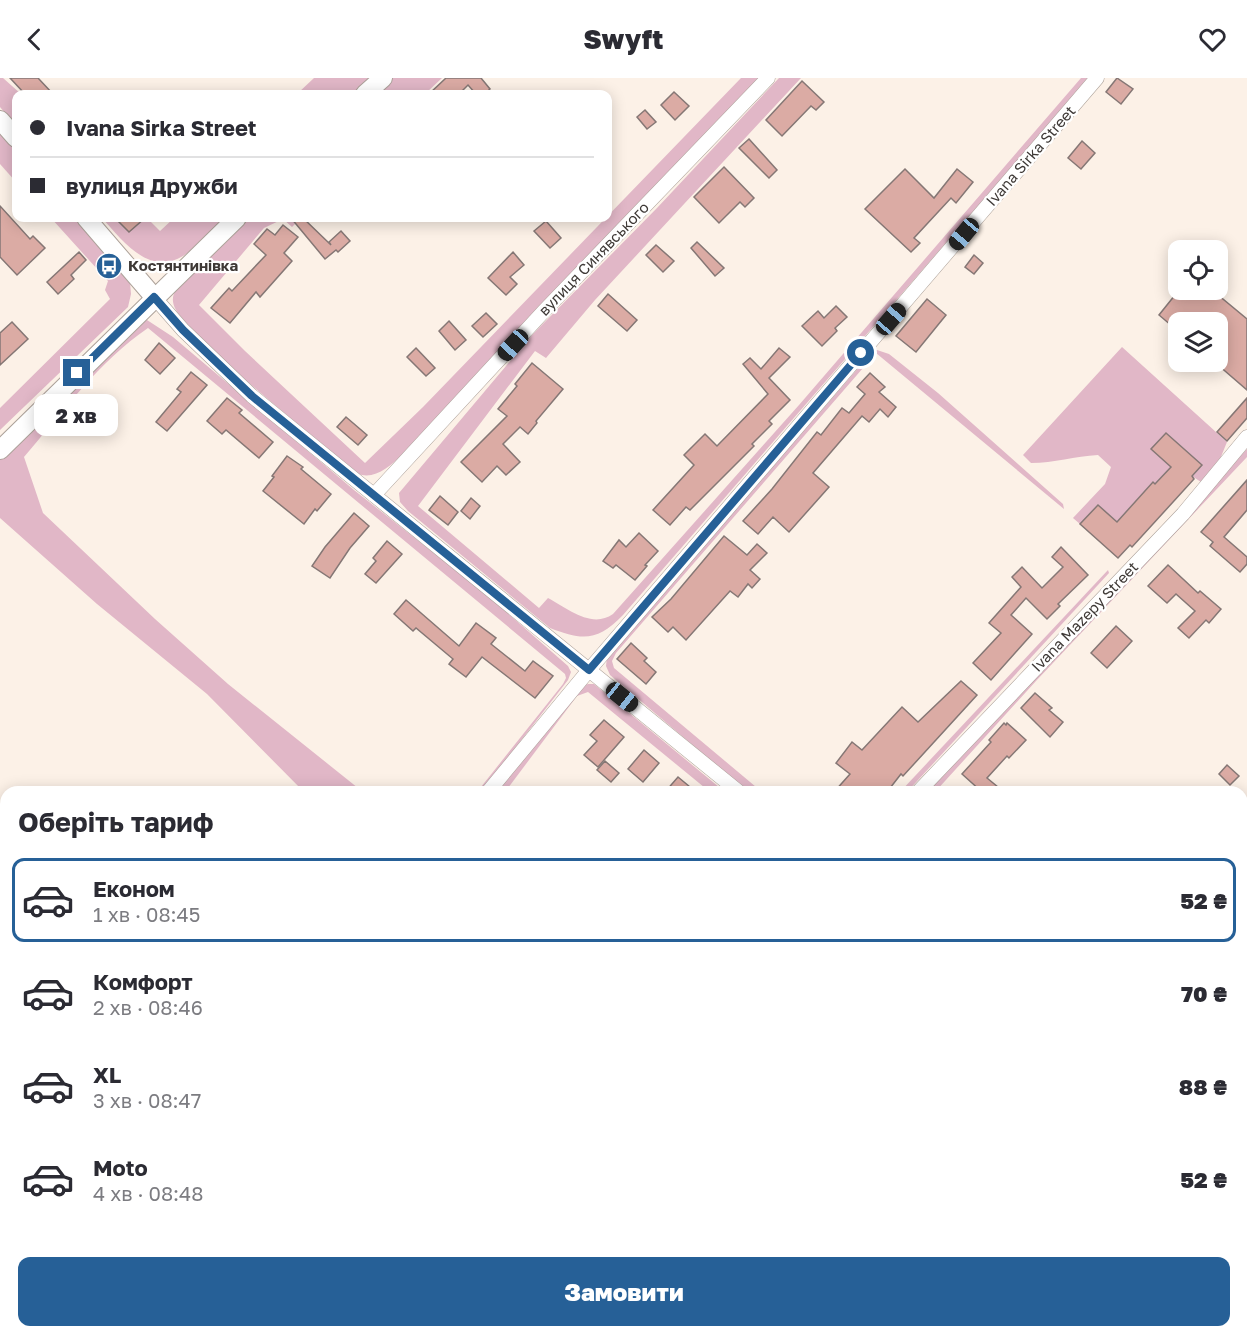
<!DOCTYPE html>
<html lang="uk">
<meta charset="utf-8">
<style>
body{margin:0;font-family:"Golos Text",sans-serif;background:#f7f7f7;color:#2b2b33;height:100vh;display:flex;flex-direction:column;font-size:22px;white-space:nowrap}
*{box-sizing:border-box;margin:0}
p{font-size:20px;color:#7c7c81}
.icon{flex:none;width:33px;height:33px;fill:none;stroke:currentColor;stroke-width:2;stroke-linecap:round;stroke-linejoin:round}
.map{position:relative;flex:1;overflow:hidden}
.sheet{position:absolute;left:0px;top:708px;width:1248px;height:552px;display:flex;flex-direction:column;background:#fff;border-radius:18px 18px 0 0;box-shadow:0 3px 15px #0003}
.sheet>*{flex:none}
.top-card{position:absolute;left:12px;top:12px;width:600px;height:132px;border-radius:12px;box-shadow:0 3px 15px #0003;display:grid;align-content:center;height:132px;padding:0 18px;background:#fff}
.controls{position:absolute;left:1168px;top:162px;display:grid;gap:12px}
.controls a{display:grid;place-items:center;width:60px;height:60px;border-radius:12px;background:#fff;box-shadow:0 3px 15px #0003;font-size:30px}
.end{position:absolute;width:27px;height:27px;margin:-14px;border:8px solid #266097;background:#fff;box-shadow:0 0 0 3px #fff}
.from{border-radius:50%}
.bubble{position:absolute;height:42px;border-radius:12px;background:#fff;box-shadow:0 3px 15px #0003;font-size:20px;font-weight:800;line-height:42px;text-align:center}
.car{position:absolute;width:18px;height:36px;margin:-18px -9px;border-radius:8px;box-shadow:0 0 4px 2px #0007;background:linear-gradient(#222 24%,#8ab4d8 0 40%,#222 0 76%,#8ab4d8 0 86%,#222 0)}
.top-card b{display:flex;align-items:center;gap:21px;height:57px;font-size:22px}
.top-card b+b{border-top:2px solid #e1e1e2}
.top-card i{width:15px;height:15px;background:#2b2b33}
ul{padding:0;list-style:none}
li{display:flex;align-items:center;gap:18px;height:84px;margin:0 12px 9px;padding:0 6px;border:3px solid transparent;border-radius:12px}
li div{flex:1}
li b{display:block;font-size:22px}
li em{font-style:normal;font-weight:800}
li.current{border-color:#266097}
li>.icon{width:54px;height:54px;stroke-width:1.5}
h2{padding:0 18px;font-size:27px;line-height:72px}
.primary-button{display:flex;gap:12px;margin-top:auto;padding:12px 18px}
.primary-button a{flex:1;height:69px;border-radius:12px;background:#266097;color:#fff;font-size:24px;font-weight:800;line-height:69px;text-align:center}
header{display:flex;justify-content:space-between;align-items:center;height:78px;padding:0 18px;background:#fff;font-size:27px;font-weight:800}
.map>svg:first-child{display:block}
</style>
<header><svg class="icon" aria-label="back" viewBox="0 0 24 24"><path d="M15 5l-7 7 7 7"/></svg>Swyft<svg class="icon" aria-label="heart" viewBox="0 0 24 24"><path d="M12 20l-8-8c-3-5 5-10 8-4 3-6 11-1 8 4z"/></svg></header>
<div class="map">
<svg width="1247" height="1260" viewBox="0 0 1247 1260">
<rect width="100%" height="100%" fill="#fcf1e7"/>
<!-- green -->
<g fill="#e1b7c7">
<path d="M0,0H3L21,16H16V48L0,29Z"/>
<path d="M314,0H370L352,16H297Z"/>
<path d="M391,0H442L425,16H373Z"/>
<path d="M741,0H761L401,378C391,387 377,400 362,397C349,394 328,372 318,364C272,324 223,286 182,240C177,235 172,227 173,220C174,203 232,154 246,140H301L292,149L283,141L264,150L199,227L245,273L365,385L423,329Z"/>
<path d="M779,0H801L595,222L546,280L535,273L418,428L539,530L548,520C568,531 592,551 613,536L799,327L1081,0H1089L623,537C598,563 583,563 550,550L408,433L400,424L399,415L533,256L657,130Z"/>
<path d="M0,50L16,68V104L0,86Z"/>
<path d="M51,140H82L130,204L131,216L128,229L0,352V330L110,221L105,212L108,203Z"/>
<path d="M102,140H147L160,153L174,140H224C211,152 198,169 183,178C149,199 122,162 102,140Z"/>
<path d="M147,242L173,259L354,412L487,517L568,588L571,594L568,602L481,714H477L563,606L566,600L565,596L148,250C99,283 62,335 24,379L43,435L155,541L228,606L363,714H304L207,616L97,526L0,440V374L141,244Z"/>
<path d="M1122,269L1227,364L1218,386L1201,404L1192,398L1202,387L1166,355L1151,371L1171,389L1155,406L1152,405L1130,429L1119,446H1080L1073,440L1105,406L1111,389L1098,377C1075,378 1054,385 1031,385L1023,377Z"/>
<path d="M877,272L889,276L938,315L1063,426L1064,431L876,275L616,575L612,583L614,590L762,714H748L610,597L606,588L607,579L873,273Z"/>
<path d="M1247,371V379L1036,603L935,714H925Z"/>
<path d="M1108,492L1109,495L907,714H900Z"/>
<path d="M588,606H594L725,714H710L588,614L577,618L505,714H495L580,609Z"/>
<path d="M1247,1109V1235L1242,1237V1110Z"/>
</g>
<!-- building -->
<g fill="#dbaba4" stroke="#857775" stroke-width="1.5">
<path d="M10,0H38L53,16H25Z"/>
<path d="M446,0H481L490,11L484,16H476L468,7L459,16H429Z"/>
<path d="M1117,0L1133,11L1121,26L1106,14Z"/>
<path d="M802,3L824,24L816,32L811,28L782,58L766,42Z"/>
<path d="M674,14L689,28L675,42L661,27Z"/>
<path d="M645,32L656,44L647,51L637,39Z"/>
<path d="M749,61L777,92L769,100L739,70Z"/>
<path d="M1082,63L1095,75L1081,91L1068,80Z"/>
<path d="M724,89L754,120L745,129L740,124L719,145L694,119Z"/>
<path d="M905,91L934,120L957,91L973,104L956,125L951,120L914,160L920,165L911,174L865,131Z"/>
<path d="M0,128L30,161L33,158L45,170L17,197L0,179Z"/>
<path d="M115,140H145L129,154Z"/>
<path d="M291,140H303L331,167L329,164L341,153L350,163L338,174L336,172L325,181Z"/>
<path d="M546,143L561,160L550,170L534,153Z"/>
<path d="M283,147L298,159L284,175L292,183L260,219L256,214L230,245L211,230L229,210L232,213L266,177L254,166L267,151L275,157Z"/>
<path d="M697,164L724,190L715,198L691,170Z"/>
<path d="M656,167L674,183L663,194L646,177Z"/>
<path d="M79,174L86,182L71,197L74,201L58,216L47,204Z"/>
<path d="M513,174L524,187L510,199L517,206L506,217L488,200Z"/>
<path d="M974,177L983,185L974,196L965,189Z"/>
<path d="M1179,212H1212L1247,241V312L1218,287V244H1179V254L1159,237Z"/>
<path d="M608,216L637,242L627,253L598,228Z"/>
<path d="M927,221L946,237L916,274L896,258Z"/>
<path d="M836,228L847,239L835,250L837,253L822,268L802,248L818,233L824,240Z"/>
<path d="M486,235L497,246L483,259L472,248Z"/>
<path d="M449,243L466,262L455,272L439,253Z"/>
<path d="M12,244L28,261L0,287V255Z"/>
<path d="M159,265L175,280L160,296L145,282Z"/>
<path d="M416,270L435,290L426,298L407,279Z"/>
<path d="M779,270L790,279L769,300L790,322L769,343L772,346L752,366L754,368L690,432L686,429L670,447L653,432L694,387L684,377L705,356L717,368L768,316L743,286L750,280L761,291Z"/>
<path d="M532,285L563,311L536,343L537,345L528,356L520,349L503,366L520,384L506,397L497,388L482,404L461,384L507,338L498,331L517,308L515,306Z"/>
<path d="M191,294L207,307L167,353L156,344L181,314L177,311Z"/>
<path d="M870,295L885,309L879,314L896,329L888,339L880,331L869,344L862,338L813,395L829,409L789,454L773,439L758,456L743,443L772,411L817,354L821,357L842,330L849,335L865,316L857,309Z"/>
<path d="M227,320L242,332L239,335L273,364L259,380L226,352L222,356L207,343Z"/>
<path d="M1247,320V340L1227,363L1217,354Z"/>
<path d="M346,339L367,357L358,367L337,349Z"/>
<path d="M1166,355L1202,387L1192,398L1194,401L1132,469L1130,467L1118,480L1080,446L1098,427L1117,444L1153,404L1155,406L1171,389L1151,371Z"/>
<path d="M287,378L303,389L301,391L331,416L317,433L315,431L304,446L263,413L274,399L272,398Z"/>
<path d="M1247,402V432L1224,459L1247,479V486L1240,494L1210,468L1213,464L1201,454Z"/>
<path d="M440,418L458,434L448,447L429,432Z"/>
<path d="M471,420L480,428L470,441L461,433Z"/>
<path d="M354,435L369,448L350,470L330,500L312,488L325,469Z"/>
<path d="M639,455L658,473L645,487L647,488L635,502L616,487L613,490L603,483L619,462L626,469Z"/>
<path d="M724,458L747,477L757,466L767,475L750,492L760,501L752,510L748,506L738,519L730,513L686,562L673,549L668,554L652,539L671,521Z"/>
<path d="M387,463L402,476L376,505L365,496L376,483L373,480Z"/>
<path d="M1061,469L1088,497L1058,526L1060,528L1047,541L1026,520L1011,537L1032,556L991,602L973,585L1001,555L989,545L1021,509L1012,499L1022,489L1042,510L1063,489L1052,479Z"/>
<path d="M1168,487L1198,515L1200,513L1221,531L1209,545L1206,542L1189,560L1178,550L1195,533L1176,516L1167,525L1148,508Z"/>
<path d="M406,522L459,568L476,545L496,560L491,566L525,593L533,583L553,598L535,620L482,579L466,599L449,586L453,581L416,550L413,553L394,536Z"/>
<path d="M1116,548L1132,563L1107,590L1091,575Z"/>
<path d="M631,565L647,580L644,583L656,594L646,606L617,581Z"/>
<path d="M961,603L977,617L903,698L901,696L887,714H834L850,696L836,685L852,664L862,672L902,629L918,644Z"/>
<path d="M1035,615L1052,630L1049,632L1063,644L1050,659L1021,630Z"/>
<path d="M604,642L624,659L598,689L584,677L597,663L590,657Z"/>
<path d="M1004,645L1006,647L1007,645L1026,662L1009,680L1007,678L987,700L1004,714H982L962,696L991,664L989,662Z"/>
<path d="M644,672L659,685L643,704L628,691Z"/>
<path d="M605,683L619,695L611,704L597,692Z"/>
<path d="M1227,687L1239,698L1230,707L1219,696Z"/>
<path d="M678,699L696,714H665Z"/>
</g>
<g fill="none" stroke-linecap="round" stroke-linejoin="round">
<defs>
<g id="minor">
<path d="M154,219L183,252L252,318L739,714"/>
<path d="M374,417L544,233L768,0"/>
<path d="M488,714L589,592L1097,0"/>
<path d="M918,714L1183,436L1247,359"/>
<path d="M1242,793L1247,788"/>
<path d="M1242,1158L1247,1163"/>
<path d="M459,1254V1260"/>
</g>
<g id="tertiary">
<path d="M365,16L383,0"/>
<path d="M0,42L16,60"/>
<path d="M86,140L154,219"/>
<path d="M0,372L237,140"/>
</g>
</defs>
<!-- minor casing -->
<use href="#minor" stroke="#ada29a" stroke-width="15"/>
<!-- tertiary casing -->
<use href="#tertiary" stroke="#ada29a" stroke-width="20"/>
<!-- minor -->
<use href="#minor" stroke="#fff" stroke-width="14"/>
<!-- tertiary -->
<use href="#tertiary" stroke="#fff" stroke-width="18"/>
</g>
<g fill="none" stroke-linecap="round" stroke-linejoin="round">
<!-- route -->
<path stroke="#266097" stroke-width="8" d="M77,295L154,219L183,252L252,318L589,592L861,275"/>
</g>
<!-- icons -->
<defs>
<symbol id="bus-disc" viewBox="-11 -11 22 22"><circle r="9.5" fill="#266097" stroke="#fff"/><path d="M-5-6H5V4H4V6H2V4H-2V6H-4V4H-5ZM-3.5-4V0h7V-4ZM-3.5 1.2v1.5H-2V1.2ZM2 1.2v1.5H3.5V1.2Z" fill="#fff"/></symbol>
</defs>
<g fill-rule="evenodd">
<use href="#bus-disc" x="94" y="173" width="30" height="30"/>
</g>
<g text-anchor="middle" stroke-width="4.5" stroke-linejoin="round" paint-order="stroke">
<!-- street labels -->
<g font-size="15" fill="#3e3936" stroke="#fff">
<text transform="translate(1031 78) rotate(-49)" y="5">Ivana Sirka Street</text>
<text transform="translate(594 181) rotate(-46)" y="5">вулиця Синявського</text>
<text transform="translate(1085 539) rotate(-46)" y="5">Ivana Mazepy Street</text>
</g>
<!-- poi labels -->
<g font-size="15" font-weight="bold" fill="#3e3936" stroke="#fff" text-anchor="start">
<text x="128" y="193">Костянтинівка</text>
</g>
</g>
</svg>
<div class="controls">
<a><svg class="icon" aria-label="locate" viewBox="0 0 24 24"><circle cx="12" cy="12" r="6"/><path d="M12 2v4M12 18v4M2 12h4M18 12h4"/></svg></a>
<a><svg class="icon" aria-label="layers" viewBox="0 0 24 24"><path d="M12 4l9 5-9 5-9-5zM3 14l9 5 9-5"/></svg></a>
</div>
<i class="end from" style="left:861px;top:275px"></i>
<i class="end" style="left:77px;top:295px"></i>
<div class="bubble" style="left:34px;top:316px;width:84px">2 хв</div>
<i class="car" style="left:964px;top:156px;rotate:220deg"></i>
<i class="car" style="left:891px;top:241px;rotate:41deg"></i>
<i class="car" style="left:513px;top:267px;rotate:223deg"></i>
<i class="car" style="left:622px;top:619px;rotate:129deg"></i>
<div class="top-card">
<b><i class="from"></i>Ivana Sirka Street</b>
<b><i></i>вулиця Дружби</b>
</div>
<section class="sheet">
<h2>Оберіть тариф</h2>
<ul>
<li class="current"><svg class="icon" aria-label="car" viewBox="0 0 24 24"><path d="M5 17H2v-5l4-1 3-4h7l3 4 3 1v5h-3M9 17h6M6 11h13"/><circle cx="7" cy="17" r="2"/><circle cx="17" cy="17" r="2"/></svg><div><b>Економ</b><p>1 хв · 08:45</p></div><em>52 ₴</em></li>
<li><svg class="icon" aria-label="car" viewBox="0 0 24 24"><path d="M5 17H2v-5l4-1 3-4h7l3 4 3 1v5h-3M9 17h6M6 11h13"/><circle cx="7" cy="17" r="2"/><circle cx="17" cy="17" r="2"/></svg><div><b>Комфорт</b><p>2 хв · 08:46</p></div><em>70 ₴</em></li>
<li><svg class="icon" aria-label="car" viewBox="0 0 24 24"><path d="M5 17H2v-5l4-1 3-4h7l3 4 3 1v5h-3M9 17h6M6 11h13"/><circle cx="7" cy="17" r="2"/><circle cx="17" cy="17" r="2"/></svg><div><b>XL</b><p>3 хв · 08:47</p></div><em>88 ₴</em></li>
<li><svg class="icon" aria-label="car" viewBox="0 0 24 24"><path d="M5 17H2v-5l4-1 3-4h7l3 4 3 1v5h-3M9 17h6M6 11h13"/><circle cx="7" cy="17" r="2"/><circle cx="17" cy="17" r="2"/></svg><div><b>Moto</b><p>4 хв · 08:48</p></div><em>52 ₴</em></li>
</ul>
<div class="primary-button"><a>Замовити</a></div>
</section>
</div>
